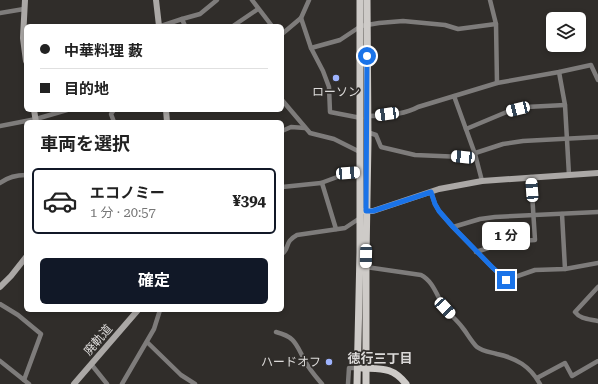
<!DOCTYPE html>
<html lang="ja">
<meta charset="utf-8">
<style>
body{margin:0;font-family:"Roboto Serif","Noto Sans JP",serif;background:#f2f2f2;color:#222;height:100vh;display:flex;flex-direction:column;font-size:15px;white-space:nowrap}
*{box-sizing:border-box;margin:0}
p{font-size:13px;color:#767676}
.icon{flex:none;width:22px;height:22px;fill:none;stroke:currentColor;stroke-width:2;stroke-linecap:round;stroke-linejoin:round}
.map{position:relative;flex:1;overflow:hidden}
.panel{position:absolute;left:24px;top:120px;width:260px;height:192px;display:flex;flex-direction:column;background:#fff;border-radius:6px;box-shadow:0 2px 6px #0003}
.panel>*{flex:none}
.hud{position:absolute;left:24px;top:24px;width:260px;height:88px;border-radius:6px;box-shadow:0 2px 6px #0003;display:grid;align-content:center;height:88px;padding:0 16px;background:#fff}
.controls{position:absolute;left:546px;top:12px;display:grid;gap:8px}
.controls a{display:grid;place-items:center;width:40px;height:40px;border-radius:6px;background:#fff;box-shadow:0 2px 6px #0003;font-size:20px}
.end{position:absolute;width:18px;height:18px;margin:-9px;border:5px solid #1a73e8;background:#fff;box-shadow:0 0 0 2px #fff}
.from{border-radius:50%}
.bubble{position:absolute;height:28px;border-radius:6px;background:#fff;box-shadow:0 2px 6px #0003;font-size:13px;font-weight:700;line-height:28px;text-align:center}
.car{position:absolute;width:12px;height:24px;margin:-12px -6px;border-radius:5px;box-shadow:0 0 3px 1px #0007;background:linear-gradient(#fff 24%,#345 0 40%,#fff 0 76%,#345 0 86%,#fff 0)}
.hud b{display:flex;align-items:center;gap:14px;height:38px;font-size:15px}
.hud b+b{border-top:1px solid #e0e0e0}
.hud i{width:10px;height:10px;background:#222}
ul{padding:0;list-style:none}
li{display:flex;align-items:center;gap:12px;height:66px;margin:0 8px 6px;padding:0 8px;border:2px solid #e0e0e0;border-radius:6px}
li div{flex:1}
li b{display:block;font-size:15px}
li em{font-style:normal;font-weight:700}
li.on{border-color:#111827}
li>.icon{width:36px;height:36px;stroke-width:1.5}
h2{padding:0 16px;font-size:18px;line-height:48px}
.cta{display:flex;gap:8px;margin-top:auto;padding:8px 16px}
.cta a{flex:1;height:46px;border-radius:6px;background:#111827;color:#fff;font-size:16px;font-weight:700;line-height:46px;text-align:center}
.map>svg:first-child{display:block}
</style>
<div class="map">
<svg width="598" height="384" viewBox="0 0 598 384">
<rect width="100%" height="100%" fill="#302d2a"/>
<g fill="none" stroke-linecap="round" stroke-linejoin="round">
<!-- street -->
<g stroke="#7e7c7b" stroke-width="4.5">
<path d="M252,0L272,26"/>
<path d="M490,0L496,24L497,83"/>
<path d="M0,13L24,9"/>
<path d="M301,18L311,48L323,71L329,87L330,112L361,118"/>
<path d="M182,19L200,14L217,0"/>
<path d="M161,26L182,19L185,26"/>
<path d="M233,26L258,9"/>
<path d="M282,34L301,18L309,0"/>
<path d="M311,48L340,40L361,26L379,23L403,21L445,25L458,29L496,24"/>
<path d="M559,72L565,105L569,175"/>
<path d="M454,96L475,154L482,181"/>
<path d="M282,100L310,133L334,139L360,152"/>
<path d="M114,110L111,114L114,122"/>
<path d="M367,116C383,116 404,115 418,107L497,83L559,72L591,65L598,80"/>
<path d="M0,126L36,119L67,110"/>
<path d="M466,129L509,111L526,107L565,105"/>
<path d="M282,131L291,127L305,128"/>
<path d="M367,132L376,135L381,147L415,155L463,157L503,144L523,141L598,137"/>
<path d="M0,183C8,177 16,175 26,175"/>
<path d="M322,183L336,229"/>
<path d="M282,187L321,183L348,173H360"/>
<path d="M431,192L435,204L439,211L453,227L492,267L506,280L535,270L565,269L598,263"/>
<path d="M562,214L565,269"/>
<path d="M453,227L480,219L495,217L598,212"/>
<path d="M476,252L506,242L535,240L531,177"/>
<path d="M282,254C290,248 284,242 297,235L345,228L360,218"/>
<path d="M366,267L421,275C433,281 437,296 444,307C449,314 457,320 462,327C467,333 471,341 477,347C482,351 490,352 497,354C516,358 530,366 540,384"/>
<path d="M598,287L575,312C580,319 589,319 598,321"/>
<path d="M0,304L18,315L41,334L24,380"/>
<path d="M276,332C296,337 296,345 305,361C309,369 316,377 322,384"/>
<path d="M147,342L181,375L195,384"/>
<path d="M0,361L29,384"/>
<path d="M91,364L107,384"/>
<path d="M537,378L565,363L572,376L598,361"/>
<path d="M122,384L154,329L160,310"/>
<path d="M348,384L349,368H357"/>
</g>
<!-- secondary -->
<g stroke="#aba8a6" stroke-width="6">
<path d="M25,0L23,38L26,61"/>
<path d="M156,0L159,26"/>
<path d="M34,110L36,122"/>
<path d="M166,110L167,122"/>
<path d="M362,211H373L439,189L482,181L598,173"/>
<path d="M0,287L11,276L26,257"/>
<path d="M74,384L138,310"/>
</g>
<!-- primary -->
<g stroke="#cecbc8" stroke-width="7">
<path d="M362,368C382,369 393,367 406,384"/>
<path d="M357,384L360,252V0"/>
<path d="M366,384V256L368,140L367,0"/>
</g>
</g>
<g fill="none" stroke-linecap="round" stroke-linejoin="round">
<!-- route -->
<path stroke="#1a73e8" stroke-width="5" d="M367,56L366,211H373L431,192L435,204L439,211L453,227L492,267L506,280"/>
</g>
<!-- markers -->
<g fill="#9eb3fd" stroke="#302d2a" stroke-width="1.5">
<circle cx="336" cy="78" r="4"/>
<circle cx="329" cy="362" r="4"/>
</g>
<g text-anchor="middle" stroke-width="3.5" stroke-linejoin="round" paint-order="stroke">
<!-- poi labels -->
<g font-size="12" fill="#dcdad9" stroke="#302d2a">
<text x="336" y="96">ローソン</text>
<text x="321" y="366" text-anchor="end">ハードオフ</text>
</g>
<!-- street labels -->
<g font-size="12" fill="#dcdad9" stroke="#302d2a">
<text transform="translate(98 340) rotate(-49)" y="4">廃軌道</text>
</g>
<!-- neighbourhood labels -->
<g font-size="13" font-weight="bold" fill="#dcdad9" stroke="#302d2a">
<text x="380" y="363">徳行三丁目</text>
</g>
</g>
</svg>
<div class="controls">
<a><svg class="icon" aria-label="layers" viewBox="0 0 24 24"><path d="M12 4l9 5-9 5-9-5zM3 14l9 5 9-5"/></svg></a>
</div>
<i class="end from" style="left:367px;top:56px"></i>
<i class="end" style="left:506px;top:280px"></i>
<div class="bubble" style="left:482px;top:222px;width:48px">1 分</div>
<i class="car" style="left:518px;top:109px;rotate:256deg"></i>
<i class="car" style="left:387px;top:114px;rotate:262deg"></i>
<i class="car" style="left:463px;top:157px;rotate:276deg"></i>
<i class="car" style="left:348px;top:173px;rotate:86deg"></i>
<i class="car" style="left:532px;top:190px;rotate:356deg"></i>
<i class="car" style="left:366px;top:256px;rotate:181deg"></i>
<i class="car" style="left:445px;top:308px;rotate:137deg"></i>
<div class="hud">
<b><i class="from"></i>中華料理 藪</b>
<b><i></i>目的地</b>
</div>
<section class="panel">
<h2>車両を選択</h2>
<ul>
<li class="on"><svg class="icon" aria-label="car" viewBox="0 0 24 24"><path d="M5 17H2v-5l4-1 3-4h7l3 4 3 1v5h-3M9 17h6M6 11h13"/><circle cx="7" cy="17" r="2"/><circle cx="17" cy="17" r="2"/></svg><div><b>エコノミー</b><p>1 分 · 20:57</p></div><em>¥394</em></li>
</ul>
<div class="cta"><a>確定</a></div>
</section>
</div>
